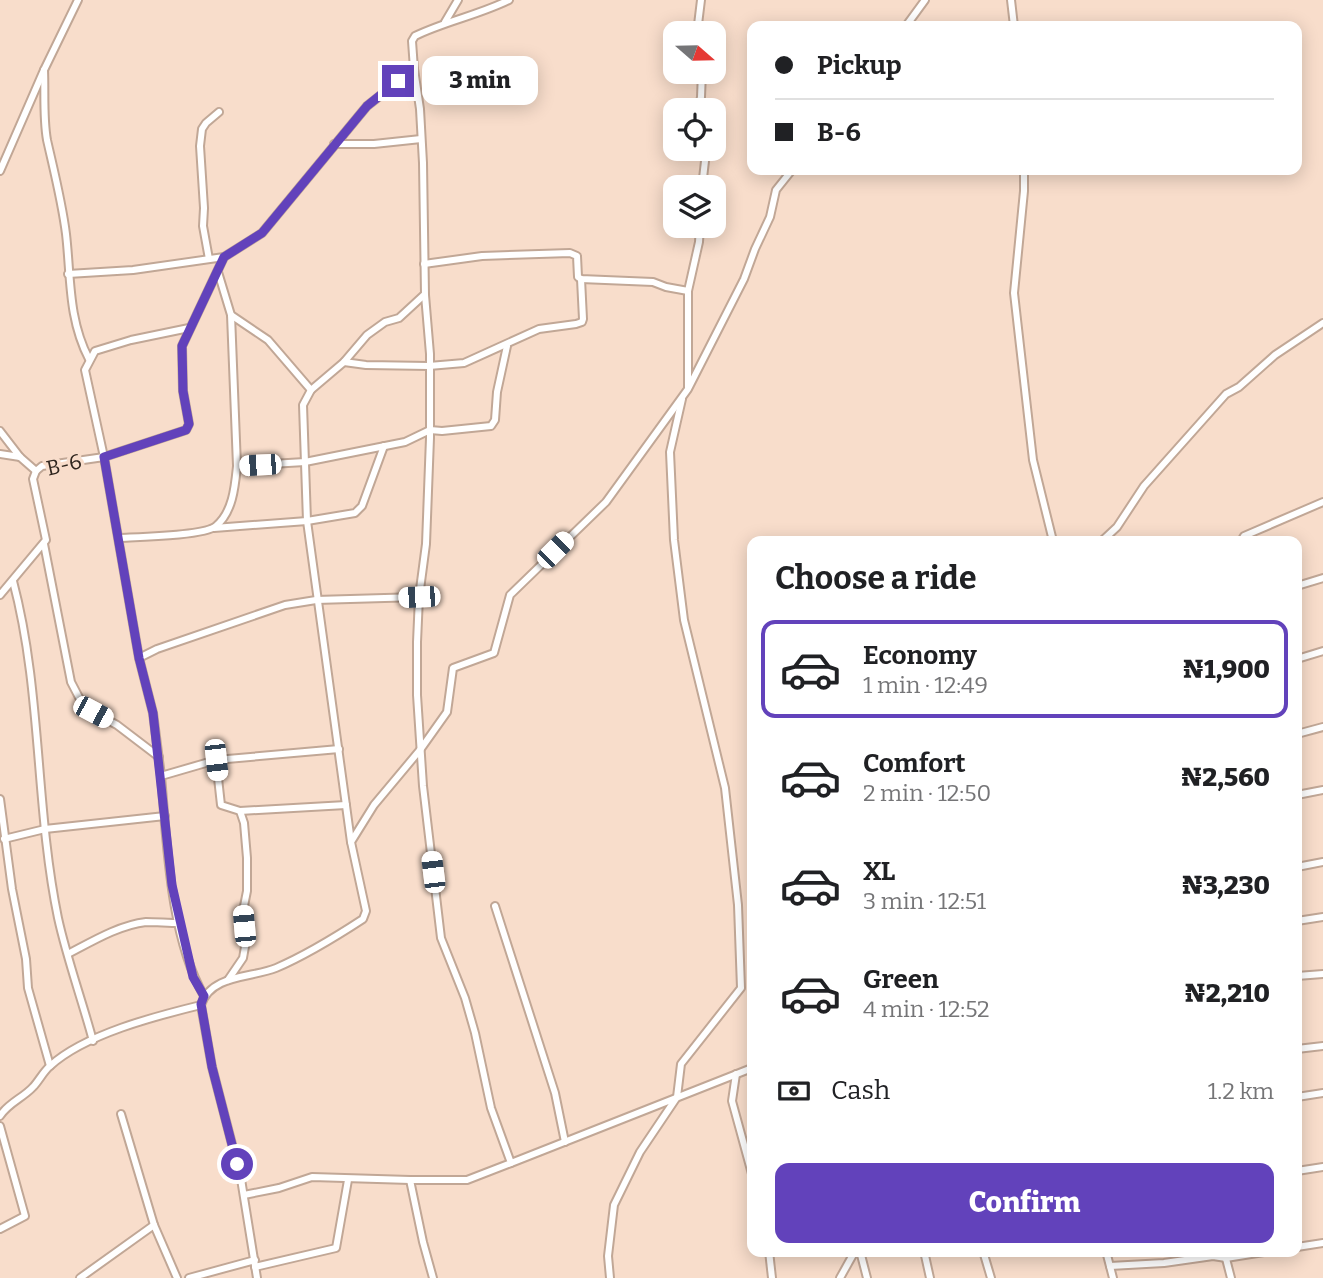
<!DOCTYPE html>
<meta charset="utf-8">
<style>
body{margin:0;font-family:Bitter,serif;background:#f6f6f6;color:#202124;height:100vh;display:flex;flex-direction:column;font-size:26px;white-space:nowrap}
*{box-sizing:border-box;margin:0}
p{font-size:23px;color:#757577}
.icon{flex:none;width:38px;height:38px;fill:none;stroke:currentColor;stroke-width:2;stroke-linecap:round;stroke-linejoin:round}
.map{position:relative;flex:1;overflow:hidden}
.panel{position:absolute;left:747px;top:536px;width:555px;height:721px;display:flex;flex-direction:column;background:#fff;border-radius:14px;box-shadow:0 4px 18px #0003}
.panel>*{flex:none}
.top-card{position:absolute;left:747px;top:21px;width:555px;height:154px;border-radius:14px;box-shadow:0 4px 18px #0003;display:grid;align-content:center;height:154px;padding:0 28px;background:#fff}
.needle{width:46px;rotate:110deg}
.buttons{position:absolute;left:663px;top:21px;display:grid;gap:14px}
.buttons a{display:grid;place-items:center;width:63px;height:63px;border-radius:14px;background:#fff;box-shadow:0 4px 18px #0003;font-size:35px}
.end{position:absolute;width:32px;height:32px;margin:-16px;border:9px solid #6242bb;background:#fff;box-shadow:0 0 0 4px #fff}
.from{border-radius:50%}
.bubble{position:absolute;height:49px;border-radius:14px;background:#fff;box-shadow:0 4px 18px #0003;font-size:23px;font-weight:800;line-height:49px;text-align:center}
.car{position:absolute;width:21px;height:42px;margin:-21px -10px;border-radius:9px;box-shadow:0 0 5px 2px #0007;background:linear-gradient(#fff 24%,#345 0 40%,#fff 0 76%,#345 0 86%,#fff 0)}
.top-card b{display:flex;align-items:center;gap:24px;height:66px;font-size:26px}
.top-card b+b{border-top:2px solid #e0e0e0}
.top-card i{width:18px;height:18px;background:#202124}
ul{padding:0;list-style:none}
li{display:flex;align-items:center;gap:21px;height:98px;margin:0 14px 10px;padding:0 14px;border:4px solid transparent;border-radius:14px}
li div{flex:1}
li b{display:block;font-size:26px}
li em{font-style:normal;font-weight:800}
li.on{border-color:#6242bb}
li>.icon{width:63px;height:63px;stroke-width:1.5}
h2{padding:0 28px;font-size:32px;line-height:84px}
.pay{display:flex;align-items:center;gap:18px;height:77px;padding:0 28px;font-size:26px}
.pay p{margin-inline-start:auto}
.action{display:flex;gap:14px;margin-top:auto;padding:14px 28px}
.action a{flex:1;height:80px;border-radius:14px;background:#6242bb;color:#fff;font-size:28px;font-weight:800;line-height:80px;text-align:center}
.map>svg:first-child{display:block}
</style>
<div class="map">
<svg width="1323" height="1278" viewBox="0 0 1323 1278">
<rect width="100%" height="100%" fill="#f8ddcb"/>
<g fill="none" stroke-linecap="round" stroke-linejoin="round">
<defs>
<g id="minor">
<path d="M1011,0L1014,26"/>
<path d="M445,22L458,0"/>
<path d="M906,26L925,0"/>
<path d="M697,33L701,0"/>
<path d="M414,69L420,109L423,163L425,295L430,354V438L426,544L419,597L417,642V695L423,786L441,938L465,998L475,1033L491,1108L511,1163L467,1180H410L423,1242L433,1278"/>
<path d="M44,70C45,92 43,118 47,140C54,171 62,202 66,234C71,277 68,319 89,359"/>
<path d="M698,110L701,97L702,72"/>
<path d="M334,144H374L421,139"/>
<path d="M702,149L705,161L702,187"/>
<path d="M1024,170V191L1014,293L1033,460L1053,541"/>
<path d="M0,171L44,70L78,0"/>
<path d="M209,259L203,226L204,208L200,146L202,129L206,123L219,112"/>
<path d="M424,264L482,256L570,253L577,256L578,277L581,279L653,282L666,287L688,291"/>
<path d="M218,272L231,315L268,340L311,390"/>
<path d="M68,274L133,270L224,257"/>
<path d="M344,362L366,365L429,366L464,363L539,329L576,324L582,322L583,319L581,279"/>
<path d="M688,387V291L699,242L700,226"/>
<path d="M0,431L20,457L36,471"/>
<path d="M0,454L20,457"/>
<path d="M237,466L305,462L405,442L430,430L442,431L491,426L495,420L497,392L507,346"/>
<path d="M214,528L307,521L355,513L362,506L384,446"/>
<path d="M119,538C137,537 204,536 216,526C233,512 235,486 237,466L231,315"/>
<path d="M1102,541L1117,527L1144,486L1226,394L1239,387L1275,355L1323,323"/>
<path d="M1241,541L1244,536L1323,502"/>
<path d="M44,544L71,682L84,707L117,725L159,757"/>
<path d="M13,581C42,690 35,807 58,918C67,959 82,1000 93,1041"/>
<path d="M1297,586L1323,578"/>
<path d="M0,595L46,540L33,479L36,471L42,466L104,457L186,430L189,424L183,391L182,346L224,257L262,233L367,106L414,69L412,41L415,36C446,21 479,15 509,0"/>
<path d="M139,658L157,649L285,605L316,600L419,597"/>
<path d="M1297,659L1323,651"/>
<path d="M1297,734L1323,727"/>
<path d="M216,760L221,805L240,811L244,823L247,858V891L243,911L246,941L243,958L228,980"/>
<path d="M161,776L153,713L139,658L104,457L85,370L95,351L131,340L189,328"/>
<path d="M1297,795L1323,790"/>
<path d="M0,799L12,889L26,959L28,988L50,1066"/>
<path d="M240,811L346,805"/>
<path d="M4,839L45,829L165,816"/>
<path d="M351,842L307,521L303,405L311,390L344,362L367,335L385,322L399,318L424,295"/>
<path d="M1297,867L1323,862"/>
<path d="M495,906L555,1093L565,1142"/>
<path d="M1297,921L1323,917"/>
<path d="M68,954C91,942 119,925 146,922C157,922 168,923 179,923"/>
<path d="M1297,976L1323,974"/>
<path d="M204,996C170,937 167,844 161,776L216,760L339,749"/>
<path d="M1297,1049L1323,1046"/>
<path d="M736,1074L732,1101L752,1174"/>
<path d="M1297,1097L1323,1093"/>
<path d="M121,1114L154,1225L177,1278"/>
<path d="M0,1116C8,1103 23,1098 33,1087C39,1081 43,1072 50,1066C85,1034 156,1016 201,1005"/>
<path d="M0,1126L25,1216L0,1229"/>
<path d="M511,1163L752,1068"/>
<path d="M1297,1171L1323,1167"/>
<path d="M244,1195L279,1188L312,1177L410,1180"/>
<path d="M1297,1247L1323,1243"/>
<path d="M769,1251L772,1278"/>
<path d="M860,1251L867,1278"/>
<path d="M924,1251L930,1278"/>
<path d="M983,1251L991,1278"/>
<path d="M1106,1251L1113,1278"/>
<path d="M1224,1251L1231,1278"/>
<path d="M1110,1266L1164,1263L1213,1256L1226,1258L1270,1251"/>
<path d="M255,1267L336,1248L348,1180"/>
<path d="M80,1278L154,1225"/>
<path d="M189,1278L255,1260"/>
<path d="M257,1278L241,1179L212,1067L201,1005C211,974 252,978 276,968C304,956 337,936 363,919L366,911L351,842L374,805L420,750L447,712L453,668L494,653L510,595L606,502L688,389L744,279L755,249L770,217L776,190L792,170"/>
<path d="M610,1278L608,1256L614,1205L640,1152L677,1097L681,1064L741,988L738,905L725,788L684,620L674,540L670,452L682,399"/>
<path d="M840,1278L855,1251"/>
</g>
</defs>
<!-- minor casing -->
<use href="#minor" stroke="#c1a796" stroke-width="10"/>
<!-- minor -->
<use href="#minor" stroke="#fff" stroke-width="6"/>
</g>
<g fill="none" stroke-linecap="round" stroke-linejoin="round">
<!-- route -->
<path stroke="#6242bb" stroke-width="9" d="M237,1164L212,1067L201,1004L204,996L193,977L172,885L153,713L139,658L104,457L186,430L189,424L183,391L182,346L224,257L262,233L367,106L398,81"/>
</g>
<g text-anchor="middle" stroke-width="7" stroke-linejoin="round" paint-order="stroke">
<!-- street labels -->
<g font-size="21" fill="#2f251e" stroke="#f8ddcb">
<text transform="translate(64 465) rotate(-13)" y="7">B-6</text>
</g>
</g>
</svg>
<div class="buttons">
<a><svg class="needle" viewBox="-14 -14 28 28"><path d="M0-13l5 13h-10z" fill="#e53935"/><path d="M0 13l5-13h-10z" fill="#757577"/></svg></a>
<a><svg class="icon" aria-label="locate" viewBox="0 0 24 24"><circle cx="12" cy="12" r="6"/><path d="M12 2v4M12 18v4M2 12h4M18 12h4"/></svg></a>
<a><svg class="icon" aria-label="layers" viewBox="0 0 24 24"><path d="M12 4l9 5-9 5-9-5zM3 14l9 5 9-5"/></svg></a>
</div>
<i class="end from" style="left:237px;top:1164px"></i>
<i class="end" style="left:398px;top:81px"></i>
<div class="bubble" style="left:422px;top:56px;width:116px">3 min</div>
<i class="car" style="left:260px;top:465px;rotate:267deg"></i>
<i class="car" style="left:555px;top:550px;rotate:45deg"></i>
<i class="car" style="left:419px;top:597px;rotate:268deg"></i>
<i class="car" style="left:93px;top:712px;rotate:118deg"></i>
<i class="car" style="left:216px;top:760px;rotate:174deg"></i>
<i class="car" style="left:433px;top:872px;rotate:353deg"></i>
<i class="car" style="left:244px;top:926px;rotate:355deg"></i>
<div class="top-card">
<b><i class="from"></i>Pickup</b>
<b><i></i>B-6</b>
</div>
<section class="panel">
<h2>Choose a ride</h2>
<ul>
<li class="on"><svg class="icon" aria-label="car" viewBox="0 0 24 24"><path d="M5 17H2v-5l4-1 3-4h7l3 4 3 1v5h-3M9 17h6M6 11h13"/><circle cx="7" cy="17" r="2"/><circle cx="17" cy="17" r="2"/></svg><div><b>Economy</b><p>1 min · 12:49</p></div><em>₦1,900</em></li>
<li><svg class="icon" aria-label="car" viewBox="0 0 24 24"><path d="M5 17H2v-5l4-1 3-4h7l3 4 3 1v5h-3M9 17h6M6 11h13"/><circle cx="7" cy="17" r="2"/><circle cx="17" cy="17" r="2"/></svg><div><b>Comfort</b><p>2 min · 12:50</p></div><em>₦2,560</em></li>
<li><svg class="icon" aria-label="car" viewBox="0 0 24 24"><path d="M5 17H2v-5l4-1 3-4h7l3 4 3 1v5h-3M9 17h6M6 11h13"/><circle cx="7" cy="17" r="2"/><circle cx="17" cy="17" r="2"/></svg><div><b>XL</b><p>3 min · 12:51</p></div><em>₦3,230</em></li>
<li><svg class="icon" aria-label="car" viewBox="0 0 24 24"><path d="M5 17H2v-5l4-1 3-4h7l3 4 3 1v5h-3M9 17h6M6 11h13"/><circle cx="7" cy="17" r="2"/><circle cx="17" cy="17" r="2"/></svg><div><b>Green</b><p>4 min · 12:52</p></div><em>₦2,210</em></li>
</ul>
<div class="pay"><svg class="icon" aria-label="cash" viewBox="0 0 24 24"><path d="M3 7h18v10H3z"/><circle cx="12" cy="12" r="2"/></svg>Cash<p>1.2 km</p></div>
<div class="action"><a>Confirm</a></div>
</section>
</div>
